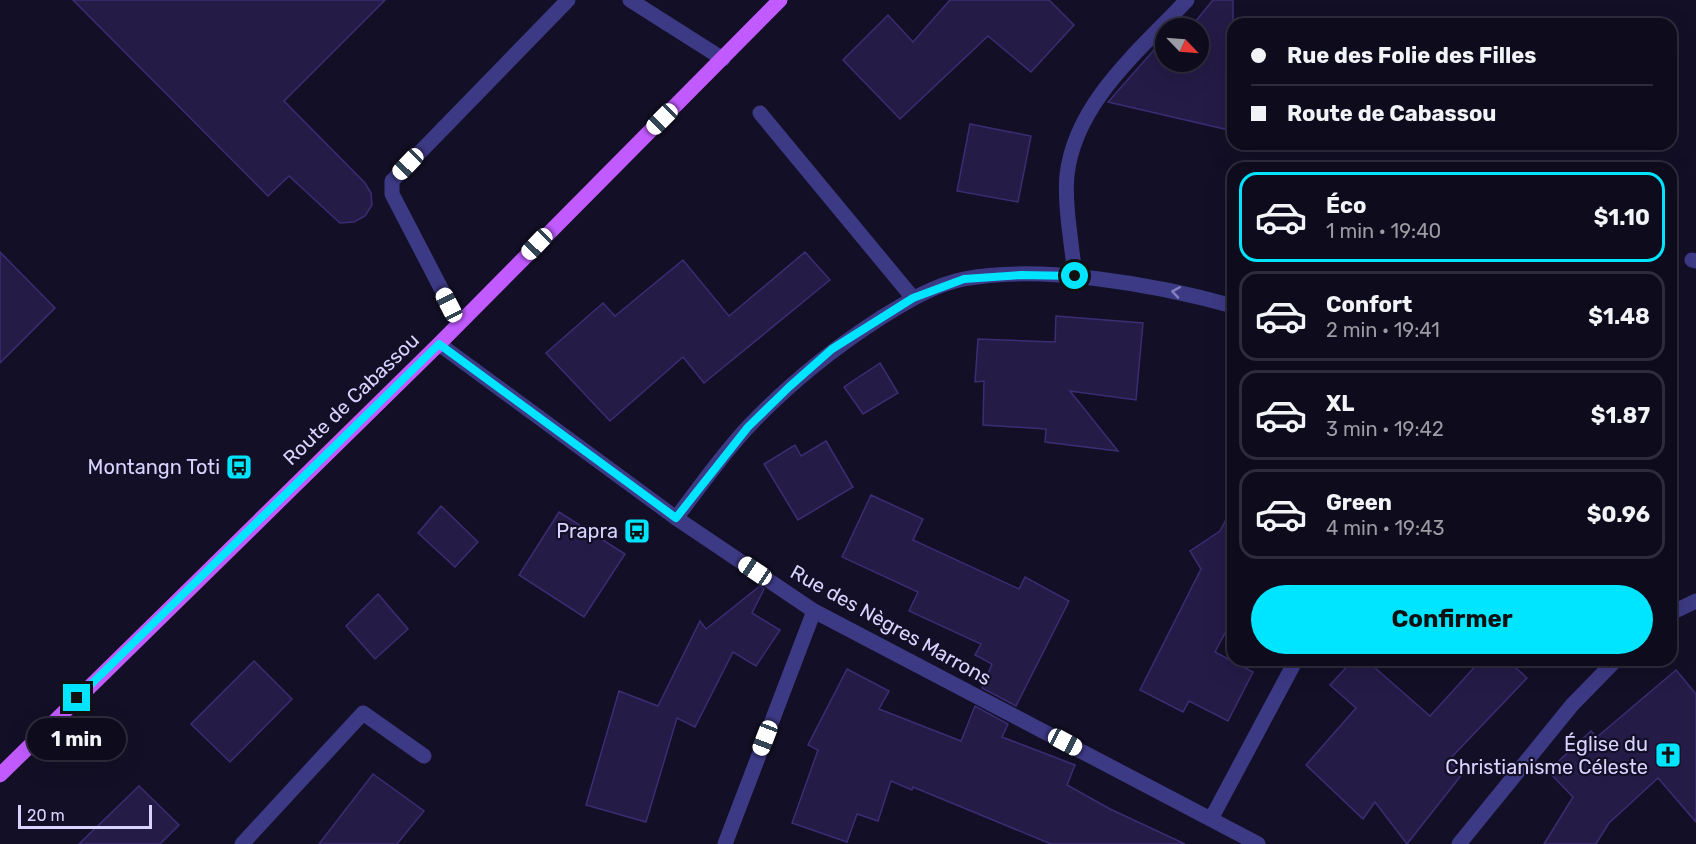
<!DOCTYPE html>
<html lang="fr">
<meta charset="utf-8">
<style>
body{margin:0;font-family:Rubik,sans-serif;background:#1c1929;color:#f1f3f6;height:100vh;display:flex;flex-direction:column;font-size:22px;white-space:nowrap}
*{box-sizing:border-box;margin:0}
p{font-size:20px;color:#9b9ba3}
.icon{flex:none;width:33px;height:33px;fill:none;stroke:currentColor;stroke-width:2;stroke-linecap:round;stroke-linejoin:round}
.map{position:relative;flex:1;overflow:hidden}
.sheet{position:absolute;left:1227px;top:162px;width:450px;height:504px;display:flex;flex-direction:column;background:#0e0b1c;border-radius:18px;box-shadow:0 6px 24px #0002,0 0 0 2px #2e2b3b}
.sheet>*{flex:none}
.top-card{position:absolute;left:1227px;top:18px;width:450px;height:132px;border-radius:18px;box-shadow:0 6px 24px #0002,0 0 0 2px #2e2b3b;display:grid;align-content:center;height:132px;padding:0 24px;background:#0e0b1c}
.needle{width:39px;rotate:115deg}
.buttons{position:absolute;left:1155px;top:18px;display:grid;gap:12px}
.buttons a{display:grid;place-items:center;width:54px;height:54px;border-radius:50%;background:#0e0b1c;box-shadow:0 6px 24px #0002,0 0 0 2px #2e2b3b;font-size:30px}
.scale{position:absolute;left:18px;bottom:15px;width:134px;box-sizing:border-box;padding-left:6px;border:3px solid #d9d4ff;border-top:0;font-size:16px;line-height:21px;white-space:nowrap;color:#d9d4ff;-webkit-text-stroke:4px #130f26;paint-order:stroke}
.end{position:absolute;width:27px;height:27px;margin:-14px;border:8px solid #00e5ff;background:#111;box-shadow:0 0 0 3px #111}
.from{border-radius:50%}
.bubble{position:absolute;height:42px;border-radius:21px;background:#0e0b1c;box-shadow:0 6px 24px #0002,0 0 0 2px #2e2b3b;font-size:20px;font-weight:700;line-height:42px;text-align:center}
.car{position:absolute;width:18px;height:36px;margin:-18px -9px;border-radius:8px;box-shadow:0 0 4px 2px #0007;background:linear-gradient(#fff 24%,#345 0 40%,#fff 0 76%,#345 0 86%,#fff 0)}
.top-card b{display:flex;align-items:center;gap:21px;height:57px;font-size:22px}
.top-card b+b{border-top:2px solid #2e2b3b}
.top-card i{width:15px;height:15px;background:#f1f3f6}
ul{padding:10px 0 0;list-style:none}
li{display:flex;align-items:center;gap:18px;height:90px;margin:0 12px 9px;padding:0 12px;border:3px solid #2e2b3b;border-radius:18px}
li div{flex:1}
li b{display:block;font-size:22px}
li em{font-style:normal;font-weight:700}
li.selected{border-color:#00e5ff}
li>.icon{width:54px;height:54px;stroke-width:1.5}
.button{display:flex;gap:12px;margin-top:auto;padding:12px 24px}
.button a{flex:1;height:69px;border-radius:36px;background:#00e5ff;color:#111;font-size:24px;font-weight:700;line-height:69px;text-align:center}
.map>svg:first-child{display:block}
</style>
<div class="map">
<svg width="1696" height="844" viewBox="0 0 1696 844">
<rect width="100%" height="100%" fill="#130f26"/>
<!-- building -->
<g fill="#241b47" stroke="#3b2d73" stroke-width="1.5">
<path d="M73,0H385L284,101L365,183L371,193L372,205L365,216L354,222L340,223L289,176L268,196Z"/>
<path d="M950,0H1049L1074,25L1031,72L988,36L900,119L843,60L888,15L913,42Z"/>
<path d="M1213,0H1233V131L1108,102L1160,43L1166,49V62H1198V28H1190Z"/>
<path d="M970,124L1031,136L1018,202L957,191Z"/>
<path d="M0,252L55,308L0,363Z"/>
<path d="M805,252L830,280L704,383L683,357L610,421L546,353L603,303L615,316L683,260L729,316Z"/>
<path d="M1056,316L1143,323L1136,400L1070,391L1118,451L1045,442L1046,429L983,425L984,381L975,382L978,339L1055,342Z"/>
<path d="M880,363L898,393L863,414L844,387Z"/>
<path d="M826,441L853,487L798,520L764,464L795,445L801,456Z"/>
<path d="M871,495L923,519L913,540L1019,589L1025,577L1069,601L1016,706L982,688L992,664L975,655L981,644L909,611L918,592L842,557Z"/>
<path d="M441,506L478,542L455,567L418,533Z"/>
<path d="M1233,506V618L1215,652L1253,672L1228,721L1189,701L1183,712L1140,690L1201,569L1190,551L1220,531Z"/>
<path d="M559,512L625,554L584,617L519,575Z"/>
<path d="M760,586L764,589L752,613L780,630L756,666L733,652L695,727L677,718L646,822L586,805L619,691L658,706L700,621L706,629Z"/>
<path d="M378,594L408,629L375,659L346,626Z"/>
<path d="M1353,660H1366L1430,716L1481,660H1507L1527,678L1448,761L1463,773L1407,844L1375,802L1363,819L1306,765L1356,708L1330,685Z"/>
<path d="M254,661L292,699L230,762L191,724Z"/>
<path d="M847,669L889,691L879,709L961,741L975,706L1008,724L1002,737L1075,765L1067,785L1110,809L1185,844H1051L913,787L912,790L891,781L878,821L857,814L847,842L792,823L818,750L808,745Z"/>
<path d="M1676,670L1696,694V822L1658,778L1609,823L1596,844H1544L1573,797L1548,771L1591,731L1597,737Z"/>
<path d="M373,774L424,811L397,844H319Z"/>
<path d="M139,786L179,825L160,844H79Z"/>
</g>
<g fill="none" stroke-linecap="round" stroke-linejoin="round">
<!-- minor -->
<g stroke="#3d3a85" stroke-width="15">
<path d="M630,0L723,59"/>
<path d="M760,113L913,298"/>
<path d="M1692,260L1696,261"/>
<path d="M1075,276C1072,246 1064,203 1067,175C1075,103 1140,50 1187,0"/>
<path d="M459,323L392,194V181L568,0"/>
<path d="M439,344L676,518L814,611L1258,844"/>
<path d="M676,518C700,487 723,453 750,425C789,384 831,350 879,319C905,303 933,285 964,279C1041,264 1158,285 1233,306"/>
<path d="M1671,613L1696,601"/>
<path d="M1211,819L1296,660"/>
<path d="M242,844L363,713L424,756"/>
<path d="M725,844L814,611"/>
<path d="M1459,844L1572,705L1616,660"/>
</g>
<!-- major -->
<path stroke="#c25bff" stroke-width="15" d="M0,775L439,344L780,0"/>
</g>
<!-- one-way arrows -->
<defs><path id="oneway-chevron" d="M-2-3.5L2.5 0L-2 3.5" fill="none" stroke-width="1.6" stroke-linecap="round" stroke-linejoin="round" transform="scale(1.5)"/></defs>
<use stroke="#837fbc" href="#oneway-chevron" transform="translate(1176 292) rotate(-171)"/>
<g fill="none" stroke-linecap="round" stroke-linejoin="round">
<!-- route -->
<path stroke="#00e5ff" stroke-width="8" d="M77,698L439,344L676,518L748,427L789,387L832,349L913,298L964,279L1021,275L1075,276"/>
</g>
<!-- icons -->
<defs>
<symbol id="bus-square" viewBox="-11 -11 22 22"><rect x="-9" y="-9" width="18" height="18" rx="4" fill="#00e5ff" stroke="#130f26"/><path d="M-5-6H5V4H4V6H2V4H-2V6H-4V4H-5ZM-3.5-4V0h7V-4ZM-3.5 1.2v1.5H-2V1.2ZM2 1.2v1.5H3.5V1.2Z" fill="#111"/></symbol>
<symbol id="church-square" viewBox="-11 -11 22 22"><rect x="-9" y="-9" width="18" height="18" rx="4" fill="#00e5ff" stroke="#130f26"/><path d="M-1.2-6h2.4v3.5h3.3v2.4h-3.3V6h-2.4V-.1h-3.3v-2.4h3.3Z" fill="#111"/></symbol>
</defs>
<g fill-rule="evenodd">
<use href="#bus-square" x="224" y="452" width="30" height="30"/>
<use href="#bus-square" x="622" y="516" width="30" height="30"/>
<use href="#church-square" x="1653" y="740" width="30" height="30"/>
</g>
<g text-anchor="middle" stroke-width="4.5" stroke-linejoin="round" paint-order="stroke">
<!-- street labels -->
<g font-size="20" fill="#d9d4ff" stroke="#130f26">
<text transform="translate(351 399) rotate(-44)" y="7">Route de Cabassou</text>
<text transform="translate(891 625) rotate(29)" y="7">Rue des Nègres Marrons</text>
</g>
<!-- poi labels -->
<g font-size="20" fill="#d9d4ff" stroke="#130f26" text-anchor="end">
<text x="220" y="474">Montangn Toti</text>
<text x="618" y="538">Prapra</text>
<text x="1648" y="751">Église du<tspan x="1648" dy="23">Christianisme Céleste</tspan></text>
</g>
</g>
</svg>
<div class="buttons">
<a><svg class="needle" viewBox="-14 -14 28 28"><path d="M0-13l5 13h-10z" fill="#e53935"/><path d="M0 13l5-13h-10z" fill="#9b9ba3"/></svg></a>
</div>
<div class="scale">20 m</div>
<i class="end from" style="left:1075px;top:276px"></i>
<i class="end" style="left:77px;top:698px"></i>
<div class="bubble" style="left:27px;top:718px;width:99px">1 min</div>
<i class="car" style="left:662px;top:119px;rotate:225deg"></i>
<i class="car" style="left:408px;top:164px;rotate:224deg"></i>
<i class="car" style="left:537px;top:244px;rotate:224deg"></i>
<i class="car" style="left:449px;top:305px;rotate:333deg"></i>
<i class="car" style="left:755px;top:571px;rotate:304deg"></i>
<i class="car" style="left:765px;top:738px;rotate:201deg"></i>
<i class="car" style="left:1065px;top:742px;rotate:118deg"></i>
<div class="top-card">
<b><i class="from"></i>Rue des Folie des Filles</b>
<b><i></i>Route de Cabassou</b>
</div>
<section class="sheet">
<ul>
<li class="selected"><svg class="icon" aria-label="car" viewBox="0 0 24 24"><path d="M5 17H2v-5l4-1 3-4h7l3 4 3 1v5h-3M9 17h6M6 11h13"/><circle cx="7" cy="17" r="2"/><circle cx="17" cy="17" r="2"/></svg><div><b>Éco</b><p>1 min · 19:40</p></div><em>$1.10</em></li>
<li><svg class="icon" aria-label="car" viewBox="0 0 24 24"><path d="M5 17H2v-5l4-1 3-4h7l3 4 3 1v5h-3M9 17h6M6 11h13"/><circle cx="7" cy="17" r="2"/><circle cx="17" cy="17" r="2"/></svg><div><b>Confort</b><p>2 min · 19:41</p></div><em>$1.48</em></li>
<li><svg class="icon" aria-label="car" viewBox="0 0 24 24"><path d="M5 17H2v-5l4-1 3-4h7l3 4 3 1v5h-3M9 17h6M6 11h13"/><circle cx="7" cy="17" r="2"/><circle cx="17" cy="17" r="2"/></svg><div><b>XL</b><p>3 min · 19:42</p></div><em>$1.87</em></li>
<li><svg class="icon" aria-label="car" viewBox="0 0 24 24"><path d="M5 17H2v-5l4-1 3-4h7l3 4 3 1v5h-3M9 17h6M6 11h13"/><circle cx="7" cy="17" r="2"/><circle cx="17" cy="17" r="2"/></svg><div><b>Green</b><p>4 min · 19:43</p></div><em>$0.96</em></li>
</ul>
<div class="button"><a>Confirmer</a></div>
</section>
</div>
